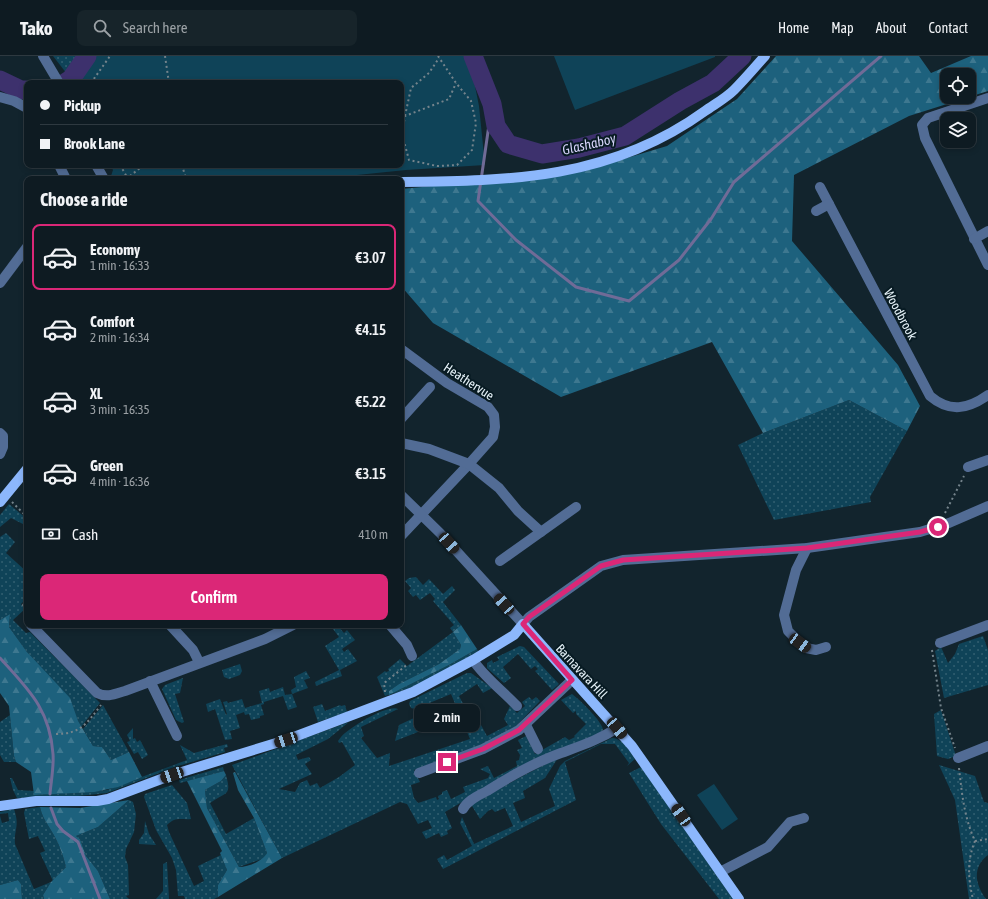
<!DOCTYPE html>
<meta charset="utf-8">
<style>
body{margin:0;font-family:"Asap Condensed",sans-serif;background:#17242a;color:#f1f3f6;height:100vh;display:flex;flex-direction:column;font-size:15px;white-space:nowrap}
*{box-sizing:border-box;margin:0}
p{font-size:13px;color:#9ba1a5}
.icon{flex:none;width:22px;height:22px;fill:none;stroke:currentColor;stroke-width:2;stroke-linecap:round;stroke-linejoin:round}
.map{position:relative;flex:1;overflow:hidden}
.drawer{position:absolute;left:24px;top:120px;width:380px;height:452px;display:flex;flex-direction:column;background:#0e1b22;border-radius:8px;box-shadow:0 2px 6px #0003,0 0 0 1px #2e3940}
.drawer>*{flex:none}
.banner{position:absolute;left:24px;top:24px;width:380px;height:88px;border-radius:8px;box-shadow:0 2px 6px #0003,0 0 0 1px #2e3940;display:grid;align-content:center;height:88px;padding:0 16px;background:#0e1b22}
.buttons{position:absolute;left:940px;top:12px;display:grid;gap:8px}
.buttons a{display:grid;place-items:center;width:36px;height:36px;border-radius:8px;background:#0e1b22;box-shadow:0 2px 6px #0003,0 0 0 1px #2e3940;font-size:20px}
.end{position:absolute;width:18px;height:18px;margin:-9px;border:5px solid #db2777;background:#fff;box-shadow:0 0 0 2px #fff}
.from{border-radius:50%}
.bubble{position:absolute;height:28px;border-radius:8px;background:#0e1b22;box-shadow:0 2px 6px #0003,0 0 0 1px #2e3940;font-size:13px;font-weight:600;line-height:28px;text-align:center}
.car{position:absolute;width:12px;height:24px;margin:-12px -6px;border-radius:5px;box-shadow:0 0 3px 1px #0007;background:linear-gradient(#222 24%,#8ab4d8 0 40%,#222 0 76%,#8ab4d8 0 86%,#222 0)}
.banner b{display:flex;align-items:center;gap:14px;height:38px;font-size:15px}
.banner b+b{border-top:1px solid #2e3940}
.banner i{width:10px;height:10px;background:#f1f3f6}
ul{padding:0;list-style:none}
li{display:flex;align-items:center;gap:12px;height:66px;margin:0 8px 6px;padding:0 8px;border:2px solid transparent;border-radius:8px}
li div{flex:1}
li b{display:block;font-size:15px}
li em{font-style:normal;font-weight:600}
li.active{border-color:#db2777}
li>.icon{width:36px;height:36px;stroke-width:1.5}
h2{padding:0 16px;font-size:18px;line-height:48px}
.pay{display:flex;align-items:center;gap:10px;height:44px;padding:0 16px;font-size:15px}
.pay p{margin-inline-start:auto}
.primary-button{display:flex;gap:8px;margin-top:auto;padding:8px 16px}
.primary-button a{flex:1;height:46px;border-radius:8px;background:#db2777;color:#fff;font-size:16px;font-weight:600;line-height:46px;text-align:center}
header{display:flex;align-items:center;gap:24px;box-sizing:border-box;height:56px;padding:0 20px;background:#0e1b22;border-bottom:1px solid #2e3940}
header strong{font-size:19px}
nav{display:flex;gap:22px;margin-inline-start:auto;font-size:14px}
.search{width:280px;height:36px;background:#17242a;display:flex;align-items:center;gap:10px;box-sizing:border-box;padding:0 14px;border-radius:8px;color:#9ba1a5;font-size:15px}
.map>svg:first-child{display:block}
</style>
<header>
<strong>Tako</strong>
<div class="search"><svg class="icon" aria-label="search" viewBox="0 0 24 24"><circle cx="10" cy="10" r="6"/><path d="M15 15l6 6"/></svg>Search here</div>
<nav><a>Home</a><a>Map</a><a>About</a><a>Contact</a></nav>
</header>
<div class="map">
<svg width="988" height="843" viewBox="0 0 988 843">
<defs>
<pattern id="grass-dots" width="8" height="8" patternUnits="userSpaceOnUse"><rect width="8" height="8" fill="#0f4358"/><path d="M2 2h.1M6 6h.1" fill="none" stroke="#325f71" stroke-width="1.8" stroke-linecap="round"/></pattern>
<pattern id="forest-firs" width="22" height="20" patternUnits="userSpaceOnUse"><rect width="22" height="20" fill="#1d617d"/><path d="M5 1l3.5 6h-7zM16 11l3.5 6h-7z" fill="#3e7890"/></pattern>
</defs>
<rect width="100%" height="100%" fill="#12242d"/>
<!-- grass -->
<g fill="url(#grass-dots)">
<path d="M53,0H84L71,23Z"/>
<path d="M849,344L907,375L870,441L871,446L774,464L738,389L763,377Z"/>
<path d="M9,448L27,463V470L11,462L0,471V459Z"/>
<path d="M6,477L15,486L6,497L27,516V542L21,548L25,553L13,564L26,577L30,576L100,647L81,671L9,571L10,558L0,564V481Z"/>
<path d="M416,521L423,529L429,523L443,538L452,530L455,534L443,546L461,569L453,576L461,589L460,593L439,608L399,628L389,635V639L449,609L477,593L478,595C449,613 417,632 385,640L377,621L385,615L386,616L389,615L388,613L400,603L407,610L453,576L450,572L454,569L433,545L435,543L430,537L420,544L416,539L413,541L408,535L411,532L405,525L409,522Z"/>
<path d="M337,569L344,577L347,574L355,584L342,593L344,596L348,593L357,605L340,614L342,620L316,630L315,626L339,614L325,590L339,581L333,573Z"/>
<path d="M983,580L988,594V629L944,642L935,595L941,591L948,607L955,598L959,588Z"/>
<path d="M520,590L524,591L559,628L552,634L535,615L538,613L535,610L531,613L518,598L503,611L511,622L504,627L487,612V607L492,604L493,607L499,604L497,601Z"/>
<path d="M240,608L242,615L240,619L229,623L224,621L222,614Z"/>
<path d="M306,615L310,622L304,624L308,632L292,638L297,651L288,654L283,640L264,646V648L261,649L264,659L260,660V662L251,664L249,658L245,659L244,656L236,659L240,672L230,675L232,683L225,684L215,653L208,656L206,648L220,643L226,659L227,658L223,646L227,645L228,647L242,643L245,652L262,647L259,635L269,632L270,636L283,631L285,639L292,638L291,634L296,631L294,621Z"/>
<path d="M467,617H471L492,632L483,637L477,628L459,640L470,661L475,658L487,680L508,669L504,663L510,650L517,657L525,650L522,646L529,641L532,644L536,641L540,645L515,671L481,689L414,714L420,726L411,729L414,742L418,747L436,741L437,744L439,743L438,740L442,738V736L447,734L451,743L465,736L463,731L488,722L490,718L480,713L488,710L494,722L517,710L516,705L519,704L520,699L517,694L522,692L518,684L526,680L535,698L565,681L569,684L575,681L574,680L586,668L576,658V655L573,657L561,644L572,638C579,643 603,666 603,674L600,678L491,729L445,756L452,772L447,775L448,778L441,781L439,777L426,783L422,776L432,772L428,764L418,768L407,748L400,746L282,802L232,709L349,666L328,683L296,699L298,704L309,701L311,704L305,708L312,718L279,733L295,736L300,727L307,724L310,730L317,727L320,732L339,721L355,709L342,686L339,687L338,685L341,681C349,672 387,648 398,653L361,671L364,680L361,682L377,702L390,697L389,710L470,683L451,638L415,653L411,652L409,648L410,645Z"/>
<path d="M183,622L180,637L175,638L184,666L182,667L176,664L162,633L165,629Z"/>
<path d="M322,648L325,655L340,649L341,650L345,649L347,656L318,666L313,651Z"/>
<path d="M103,649L129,696L111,704L102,691L93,690L83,673Z"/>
<path d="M941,654L956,700L948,703L937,700L934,658Z"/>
<path d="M10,659L14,700L16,706H4L0,699V666Z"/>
<path d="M414,662H418L423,674L395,685L399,669Z"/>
<path d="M133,672V683L135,682L137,686L140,684L148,699L142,703L138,696L134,698L127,686L130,685L127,679Z"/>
<path d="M612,682C623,682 629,695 635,703L627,710L629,707L615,688H601L565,706L576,744L443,813L437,803L444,799L447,804L472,790L460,767L462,761L474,788L513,770L505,752L495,756L492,753L488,755L480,763L472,750L473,748L519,722L558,702L545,722L523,735L525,742L513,747L521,766L555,750L549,733L560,710L565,705Z"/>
<path d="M227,688L228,691L224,692L225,696L175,711L107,737L78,740L17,742L13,734L10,722H12L18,734L34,735V739L107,734L187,704L180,689L194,697Z"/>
<path d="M939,709L975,720L984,746L988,747V799C972,811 975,828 986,843H969L955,744Z"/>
<path d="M223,711L224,715L180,727L179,724Z"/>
<path d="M641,711L733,843H719L661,768L629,717Z"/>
<path d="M226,719C232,741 226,735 210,747L226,778L254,762L267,797L265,802L239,811L207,752L205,734L221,725Z"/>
<path d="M172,729L187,747L191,763C181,764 176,760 167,769L169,776L194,830L204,825L198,810L221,799L227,814L218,829V841L214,843H185L184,840H178L176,814L172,802L156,774L144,741L145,738Z"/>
<path d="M129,744L133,746L136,758L134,776L126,793L125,801L128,809L129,839L126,840L129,843H110L98,815L86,800L80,783L76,780L98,771Z"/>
<path d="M40,751C42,761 47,767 52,776C59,787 63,799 66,811L53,825L40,797L45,795L38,780L29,783L24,757L25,753Z"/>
<path d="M14,753C20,771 14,772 15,788L34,833L51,826L43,839L44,843H22L21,828L18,824L0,829V760L2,767L9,765L8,757L0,758V756Z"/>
<path d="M145,765L149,778L156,789L139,788V784L144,777Z"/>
<path d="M167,806L169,843H156L163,835V808Z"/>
</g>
<!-- forest -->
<g fill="url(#forest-firs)" fill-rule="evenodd">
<path d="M776,0H919L931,17L971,0H988V35L909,60L794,119L792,185L898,309L920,350L907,375L849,344L763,377L712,286L561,341L433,267L401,230V133L580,116L667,90L737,43ZM947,19H969V41H947Z"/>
<path d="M10,558L9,571L27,596L70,642L78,665L93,690L102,691L111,704L129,696L142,721L118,731L94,736L34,739L31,716L16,706L14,700L9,650L0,637V564Z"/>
<path d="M461,569L477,593L449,609L389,639V635L399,628L439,608L460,593L461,589L453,576Z"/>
<path d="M224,715L226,719L221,725L205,734L207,752L239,811C248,811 263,805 267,797L254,762L238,734L233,717L235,716L282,802L218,841V829L227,814L220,797L222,795L187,725Z"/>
<path d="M129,744L98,771L76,780L80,783L86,800L98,815L110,843H44L43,839L51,826L66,811C63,799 59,787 52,776C47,767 42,761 40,751L80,752Z"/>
<path d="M18,824L21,828L22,843H0V829Z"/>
</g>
<!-- park -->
<g fill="#0f4358">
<path d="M87,0H469L479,50L485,109L406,114L318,123H110L113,114L110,109H401V27H72L71,23Z"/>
<path d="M554,0H715V1L575,54Z"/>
<path d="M714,728L738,763L722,774L697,739Z"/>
</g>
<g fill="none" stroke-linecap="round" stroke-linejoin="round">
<!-- stream -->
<g stroke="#706b97" stroke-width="3">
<path d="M492,48L478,145L516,184L576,231L629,245L679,204L711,163L734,126L881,0"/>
<path d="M0,602C28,633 50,653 53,698C54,711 51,725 50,738"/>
<path d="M51,752L57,768L63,775L78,786L100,843"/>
</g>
<!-- river -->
<g stroke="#3d316d" stroke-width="19">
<path d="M473,0L492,48L496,70L508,88L542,98L579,92L625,80L680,45L713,27L742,0"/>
<path d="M0,24L21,34H27"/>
<path d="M65,27L71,23L87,0"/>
</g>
<!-- path -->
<g stroke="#75848c" stroke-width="2" stroke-dasharray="2 3" stroke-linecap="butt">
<path d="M165,0L169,27"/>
<path d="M438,0L456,27L471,45L476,67L472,94L457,109L437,110L409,104L402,78L405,60L449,43L456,27"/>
<path d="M91,27L110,0"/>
<path d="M405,60L411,32L429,17L439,2"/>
<path d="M120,109L127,121"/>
<path d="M182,109L186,123"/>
<path d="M126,123L144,109"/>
<path d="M12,446L27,461"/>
<path d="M945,457L964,420"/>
<path d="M27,544L23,549L27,553"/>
<path d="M932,594L941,652L955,692"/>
<path d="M385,636L384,627L408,608"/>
<path d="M56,678C81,678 87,667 101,649"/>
<path d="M959,712C962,738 964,761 975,785C967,804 968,823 973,843"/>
<path d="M975,785L988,783"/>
</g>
<!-- minor -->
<g stroke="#526c95" stroke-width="10">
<path d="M43,0L59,27"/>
<path d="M0,41L14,45L27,52"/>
<path d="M988,42L928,62L922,69L925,82L988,209"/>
<path d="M59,109L66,123"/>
<path d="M96,109L104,123"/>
<path d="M820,131L930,340C950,357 968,353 988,339"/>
<path d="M816,155L829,148"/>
<path d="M974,183L988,175"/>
<path d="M0,227L27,191"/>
<path d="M401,293L447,327L488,351L494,359L495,371L493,381L469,408L401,480"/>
<path d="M401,363L430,331"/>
<path d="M0,377L3,380V391L0,398"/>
<path d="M401,387L429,393L469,408L499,432L518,455L541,476"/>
<path d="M968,411L988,404"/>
<path d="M401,439L440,477L523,568L529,561L601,510L623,504L807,492L920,476L949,467L988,450"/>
<path d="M807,492L796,514L784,559L788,575L800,587L806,592L816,594L826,591"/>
<path d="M500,505L576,451"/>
<path d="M31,569L97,637C107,642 115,638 125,635L265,583L293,569"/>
<path d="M170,569L193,594L199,606"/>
<path d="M390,569L407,589L412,600"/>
<path d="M940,587L988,569"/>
<path d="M473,604C485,622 503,635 517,650"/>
<path d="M150,625L177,680"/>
<path d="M526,669L538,693"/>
<path d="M958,702L988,690"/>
<path d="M419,717L483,693L519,674L572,624"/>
<path d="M463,753C468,744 478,740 487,735C509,721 536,706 561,697C580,690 599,684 617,672"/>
<path d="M720,816L768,791L790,766L804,762"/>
</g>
<!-- major -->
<g stroke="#8cb7fc" stroke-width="10">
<path d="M401,126C512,125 611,123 705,55C715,48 726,42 734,34C745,23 755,11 765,0"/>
<path d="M0,446L27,413"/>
<path d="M0,750L36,745H97L108,743L172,719L286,684L413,636L473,604L514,579L523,568L632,690L739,843"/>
</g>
</g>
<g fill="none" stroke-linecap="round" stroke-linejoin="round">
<!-- route -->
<path stroke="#db2777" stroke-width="5" d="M447,706L483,693L519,674L572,624L523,568L529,561L601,510L623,504L807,492L920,476L938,471"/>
</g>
<g text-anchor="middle" stroke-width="4" stroke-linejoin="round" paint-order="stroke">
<!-- street labels -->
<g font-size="13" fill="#e6f2f8" stroke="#081b23">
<text transform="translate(901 258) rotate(62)" y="5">Woodbrook</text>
<text transform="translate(469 325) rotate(33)" y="5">Heathervue</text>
<text transform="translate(582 615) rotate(47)" y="5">Barnavara Hill</text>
</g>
<!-- water labels -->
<g font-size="14" font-style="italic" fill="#d6d3f9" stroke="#081b23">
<text transform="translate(589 88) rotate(-13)" y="5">Glashaboy</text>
</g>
</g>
</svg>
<div class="buttons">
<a><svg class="icon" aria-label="locate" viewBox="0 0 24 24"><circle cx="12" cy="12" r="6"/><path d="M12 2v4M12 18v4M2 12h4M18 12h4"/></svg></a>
<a><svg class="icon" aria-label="layers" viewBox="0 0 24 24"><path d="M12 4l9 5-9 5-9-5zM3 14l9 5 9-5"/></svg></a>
</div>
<i class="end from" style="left:938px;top:471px"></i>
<i class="end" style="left:447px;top:706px"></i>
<div class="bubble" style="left:414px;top:648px;width:66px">2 min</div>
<i class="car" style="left:449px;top:487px;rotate:138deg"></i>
<i class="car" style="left:504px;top:548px;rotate:318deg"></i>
<i class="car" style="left:800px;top:587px;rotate:126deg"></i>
<i class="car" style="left:617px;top:672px;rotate:140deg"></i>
<i class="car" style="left:286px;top:684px;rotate:252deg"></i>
<i class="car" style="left:172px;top:719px;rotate:251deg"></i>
<i class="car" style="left:681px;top:759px;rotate:325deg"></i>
<div class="banner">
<b><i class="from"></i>Pickup</b>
<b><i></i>Brook Lane</b>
</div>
<section class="drawer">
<h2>Choose a ride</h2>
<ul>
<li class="active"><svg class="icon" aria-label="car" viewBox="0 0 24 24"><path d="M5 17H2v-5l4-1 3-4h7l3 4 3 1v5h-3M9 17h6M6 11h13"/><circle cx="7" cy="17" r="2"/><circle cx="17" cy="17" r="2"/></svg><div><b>Economy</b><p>1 min · 16:33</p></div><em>€3.07</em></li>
<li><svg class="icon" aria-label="car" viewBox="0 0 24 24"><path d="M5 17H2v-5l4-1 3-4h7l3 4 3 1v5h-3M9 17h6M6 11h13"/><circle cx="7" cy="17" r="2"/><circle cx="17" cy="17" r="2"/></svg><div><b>Comfort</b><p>2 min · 16:34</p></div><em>€4.15</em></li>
<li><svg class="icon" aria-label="car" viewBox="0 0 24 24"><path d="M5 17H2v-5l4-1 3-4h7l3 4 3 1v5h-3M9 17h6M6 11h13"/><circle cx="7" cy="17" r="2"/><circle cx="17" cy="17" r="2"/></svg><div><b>XL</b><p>3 min · 16:35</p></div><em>€5.22</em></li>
<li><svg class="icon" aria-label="car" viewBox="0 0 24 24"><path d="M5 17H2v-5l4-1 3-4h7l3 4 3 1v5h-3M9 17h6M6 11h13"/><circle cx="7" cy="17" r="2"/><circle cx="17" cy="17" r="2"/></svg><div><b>Green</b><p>4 min · 16:36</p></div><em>€3.15</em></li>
</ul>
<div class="pay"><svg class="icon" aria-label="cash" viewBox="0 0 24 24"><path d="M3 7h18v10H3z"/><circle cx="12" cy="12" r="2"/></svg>Cash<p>410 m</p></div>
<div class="primary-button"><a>Confirm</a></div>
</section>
</div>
